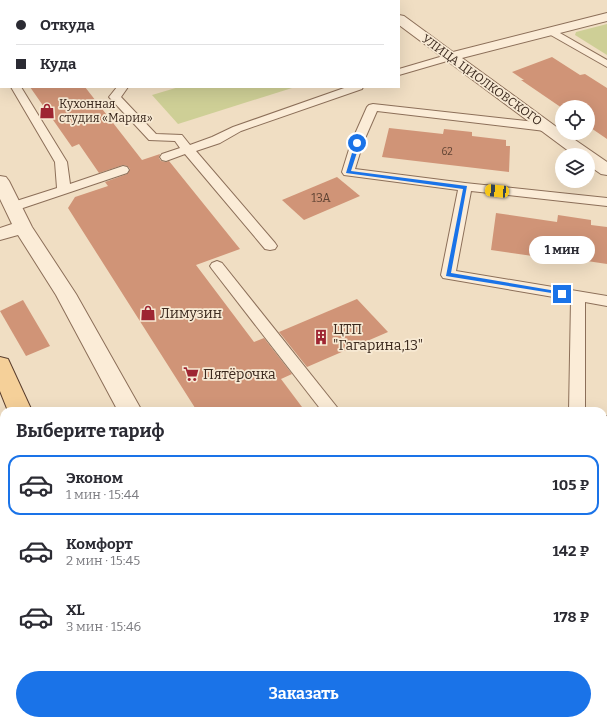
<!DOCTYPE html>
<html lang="ru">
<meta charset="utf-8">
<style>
body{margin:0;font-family:Bitter,serif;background:#f2f2f3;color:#2b2b33;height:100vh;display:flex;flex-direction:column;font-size:15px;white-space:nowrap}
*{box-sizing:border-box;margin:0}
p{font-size:13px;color:#7c7c81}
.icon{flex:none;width:22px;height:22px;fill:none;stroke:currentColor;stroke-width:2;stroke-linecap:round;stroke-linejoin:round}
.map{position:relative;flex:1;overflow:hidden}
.drawer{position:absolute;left:0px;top:407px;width:607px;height:318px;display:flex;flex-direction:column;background:#fff;border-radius:12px 12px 0 0;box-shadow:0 4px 16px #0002}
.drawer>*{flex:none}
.hud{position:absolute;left:0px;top:0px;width:400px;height:88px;box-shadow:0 4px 16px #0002;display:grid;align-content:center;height:88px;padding:0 16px;background:#fff}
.controls{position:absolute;left:555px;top:100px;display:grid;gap:8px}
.controls a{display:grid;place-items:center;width:40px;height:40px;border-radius:50%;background:#fff;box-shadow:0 4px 16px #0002;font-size:20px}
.end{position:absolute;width:18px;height:18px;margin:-9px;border:5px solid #1a73e8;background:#fff;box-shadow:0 0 0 2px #fff}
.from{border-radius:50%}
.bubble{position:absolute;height:28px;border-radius:14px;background:#fff;box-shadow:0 4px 16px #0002;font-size:13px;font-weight:700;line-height:28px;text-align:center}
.car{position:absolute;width:12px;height:24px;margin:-12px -6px;border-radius:5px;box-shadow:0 0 3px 1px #0007;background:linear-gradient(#f5c518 24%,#345 0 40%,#f5c518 0 76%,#345 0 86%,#f5c518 0)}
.hud b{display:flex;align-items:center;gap:14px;height:38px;font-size:15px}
.hud b+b{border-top:1px solid #e1e1e2}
.hud i{width:10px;height:10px;background:#2b2b33}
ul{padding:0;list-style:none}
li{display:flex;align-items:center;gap:12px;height:60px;margin:0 8px 6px;padding:0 8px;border:2px solid transparent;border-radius:12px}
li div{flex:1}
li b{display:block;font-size:15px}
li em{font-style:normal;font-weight:700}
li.selected{border-color:#1a73e8}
li>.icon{width:36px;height:36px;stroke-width:1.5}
h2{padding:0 16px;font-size:18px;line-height:48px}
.primary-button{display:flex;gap:8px;margin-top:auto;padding:8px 16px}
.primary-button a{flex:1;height:46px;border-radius:24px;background:#1a73e8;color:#fff;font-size:16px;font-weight:700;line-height:46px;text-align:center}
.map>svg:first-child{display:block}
</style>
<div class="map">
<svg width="607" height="725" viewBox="0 0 607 725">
<rect width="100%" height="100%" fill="#f0dec3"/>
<!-- green -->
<g fill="#cecf96">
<path d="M607,24V55L575,35L576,32Z"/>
<path d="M179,87H291L292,88L178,124L152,95Z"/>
<path d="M607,697V725H567L573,721H603V700Z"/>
</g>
<!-- building -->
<g fill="#d09477">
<path d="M552,57L580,75L585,74L607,88V139L588,126V107L562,108L521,80H524L512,72Z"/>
<path d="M30,87H85L142,160L160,154L159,158L161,161L166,162L169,161L240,249L196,265L254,342L264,338L292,374L281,379L305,411H197L68,208L75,197L108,186L105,182L127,174L130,169L127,166L123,165L99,173L79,144L72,147Z"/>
<path d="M389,128L443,134L444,129L472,132V136L506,140V146H510L509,172L382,157Z"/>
<path d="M337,177L360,196L304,220L282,200Z"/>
<path d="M496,213L557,222L558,215L591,220V225L607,227V264L574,259V262L491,250Z"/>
<path d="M357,299L388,332L307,367L279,332Z"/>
<path d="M23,300L50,346L26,356L0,311Z"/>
</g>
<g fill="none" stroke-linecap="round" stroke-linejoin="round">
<defs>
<g id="service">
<path d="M264,0H277L263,1Z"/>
<path d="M313,0H323L324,1H314Z"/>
<path d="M553,29L607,60V67L549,34L548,32Z"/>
<path d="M450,54L454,55L455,57L454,59L399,75V69Z"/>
<path d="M11,87H21L67,162L70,184L123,166L127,167L129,170L127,173L17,210H7L5,207L7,204L57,188L55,162Z"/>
<path d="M117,87H128L121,97L156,134L182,135L190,145L212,137L233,127L347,87H363L362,89L241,131L220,143L196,151L275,243L277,246L275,249L270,250L265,249L185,154L166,161L162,160L160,157L162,154L180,148L175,141L149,140L109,97Z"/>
<path d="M373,104L545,123L549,125L551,127L549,129L545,131L377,111L363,143L355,169L465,183L607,198V206L471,191L456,271L607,296V306L585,302V411H569L571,300L443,278L441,275L458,190L344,175L342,172L351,143L367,107L369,105Z"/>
<path d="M217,261L222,263L340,411H322L212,269L210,266L212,263Z"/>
<rect x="603" y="416" width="4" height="14"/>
<path d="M607,495V513L603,514V496Z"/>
</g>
<g id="minor">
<path d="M1,0H15L1,2Z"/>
<rect x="368" y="0" width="13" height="1"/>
<path d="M607,13V21L462,58L562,131V133H565L607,162V175L601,174L588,165V155H574L399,25V15L404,16L453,52Z"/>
<path d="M0,176L6,177L9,181L32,227L76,294L142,411H118L56,295L18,235L0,240V228L12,224L0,199Z"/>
<path d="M284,721H316L318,725H286Z"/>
</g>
<g id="primary">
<path d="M0,357L8,359L32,411H8L0,391Z"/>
<path d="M0,525L4,527V559L0,558Z"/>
<path d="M59,721H91L93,725H61Z"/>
<path d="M139,721H171L173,725H141Z"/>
</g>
</defs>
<!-- service casing -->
<use href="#service" stroke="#8c6f59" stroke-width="2"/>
<!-- minor casing -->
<use href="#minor" stroke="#8c6f59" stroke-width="2"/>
<!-- primary casing -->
<use href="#primary" stroke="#593d2d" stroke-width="2"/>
<!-- service -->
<use href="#service" fill="#fbecd7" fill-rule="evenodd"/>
<!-- minor -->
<use href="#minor" fill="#fbecd7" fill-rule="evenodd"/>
<!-- primary -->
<use href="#primary" fill="#f5d099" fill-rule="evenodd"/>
</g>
<!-- route -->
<path fill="#1a73e8" d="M357,142L360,143L351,171L467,186L451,273L562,292H564V295L446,276L463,189L346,173L355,143Z"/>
<!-- icons -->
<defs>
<symbol id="shop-bare" viewBox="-9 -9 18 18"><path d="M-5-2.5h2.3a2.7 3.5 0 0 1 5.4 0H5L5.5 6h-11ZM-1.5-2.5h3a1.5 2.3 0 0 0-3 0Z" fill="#9e2532" stroke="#f7e9d3" stroke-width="2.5" paint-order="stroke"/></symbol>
<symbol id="building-bare" viewBox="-9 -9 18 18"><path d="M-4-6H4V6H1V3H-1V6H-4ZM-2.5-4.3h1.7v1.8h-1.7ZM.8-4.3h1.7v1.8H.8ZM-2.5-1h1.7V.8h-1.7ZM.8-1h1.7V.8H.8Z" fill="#9e2532" stroke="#f7e9d3" stroke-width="2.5" paint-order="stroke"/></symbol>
<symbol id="supermarket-bare" viewBox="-9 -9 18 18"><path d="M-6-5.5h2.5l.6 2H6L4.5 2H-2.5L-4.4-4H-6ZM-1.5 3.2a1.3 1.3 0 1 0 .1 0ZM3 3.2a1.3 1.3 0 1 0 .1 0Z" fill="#9e2532" stroke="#f7e9d3" stroke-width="2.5" paint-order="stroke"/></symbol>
</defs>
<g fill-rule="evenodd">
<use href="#shop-bare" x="36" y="100" width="22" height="22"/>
<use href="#shop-bare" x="137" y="302" width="22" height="22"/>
<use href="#building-bare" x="310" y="326" width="22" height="22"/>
<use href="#supermarket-bare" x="180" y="363" width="22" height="22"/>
</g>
<g text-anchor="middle" stroke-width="3.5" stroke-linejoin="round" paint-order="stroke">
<!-- far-number labels -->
<g font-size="10" fill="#604434">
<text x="447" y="155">62</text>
</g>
<!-- far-street labels -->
<g font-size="12" fill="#3b291e" stroke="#f7e9d3">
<text transform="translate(482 80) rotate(36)" y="4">УЛИЦА ЦИОЛКОВСКОГО</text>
</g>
<!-- far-poi labels -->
<g font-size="12" fill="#3b291e" stroke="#f7e9d3" text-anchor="start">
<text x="59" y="108">Кухонная<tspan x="59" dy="14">студия «Мария»</tspan></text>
</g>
<!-- number labels -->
<g font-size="12" fill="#604434">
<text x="321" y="202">13А</text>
</g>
<!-- poi labels -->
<g font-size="14" fill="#3b291e" stroke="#f7e9d3" text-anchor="start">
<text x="160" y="318">Лимузин</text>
<text x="333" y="334">ЦТП<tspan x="333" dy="16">"Гагарина,13"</tspan></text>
<text x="203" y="379">Пятёрочка</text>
</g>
</g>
</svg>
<div class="controls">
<a><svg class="icon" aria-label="locate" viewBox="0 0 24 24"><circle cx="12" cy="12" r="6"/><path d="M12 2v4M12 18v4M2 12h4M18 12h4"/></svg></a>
<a><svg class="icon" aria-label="layers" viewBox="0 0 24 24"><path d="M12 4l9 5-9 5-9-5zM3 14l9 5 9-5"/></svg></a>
</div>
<i class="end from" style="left:357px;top:143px"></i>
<i class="end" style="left:562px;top:294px"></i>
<div class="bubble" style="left:529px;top:236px;width:66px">1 мин</div>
<i class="car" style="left:497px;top:191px;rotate:276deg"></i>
<div class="hud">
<b><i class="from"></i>Откуда</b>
<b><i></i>Куда</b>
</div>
<section class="drawer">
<h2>Выберите тариф</h2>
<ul>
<li class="selected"><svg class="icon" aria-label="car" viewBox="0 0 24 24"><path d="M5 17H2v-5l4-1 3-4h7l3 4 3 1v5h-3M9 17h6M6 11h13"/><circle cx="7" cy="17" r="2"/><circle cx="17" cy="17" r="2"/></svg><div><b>Эконом</b><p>1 мин · 15:44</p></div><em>105 ₽</em></li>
<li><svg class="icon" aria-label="car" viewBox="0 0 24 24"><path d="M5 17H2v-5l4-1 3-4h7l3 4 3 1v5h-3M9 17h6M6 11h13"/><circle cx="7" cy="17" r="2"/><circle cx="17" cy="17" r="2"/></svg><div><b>Комфорт</b><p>2 мин · 15:45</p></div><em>142 ₽</em></li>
<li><svg class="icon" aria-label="car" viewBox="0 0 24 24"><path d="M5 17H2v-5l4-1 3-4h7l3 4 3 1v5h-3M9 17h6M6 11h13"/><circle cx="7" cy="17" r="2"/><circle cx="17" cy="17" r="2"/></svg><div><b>XL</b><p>3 мин · 15:46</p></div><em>178 ₽</em></li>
</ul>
<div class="primary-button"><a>Заказать</a></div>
</section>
</div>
